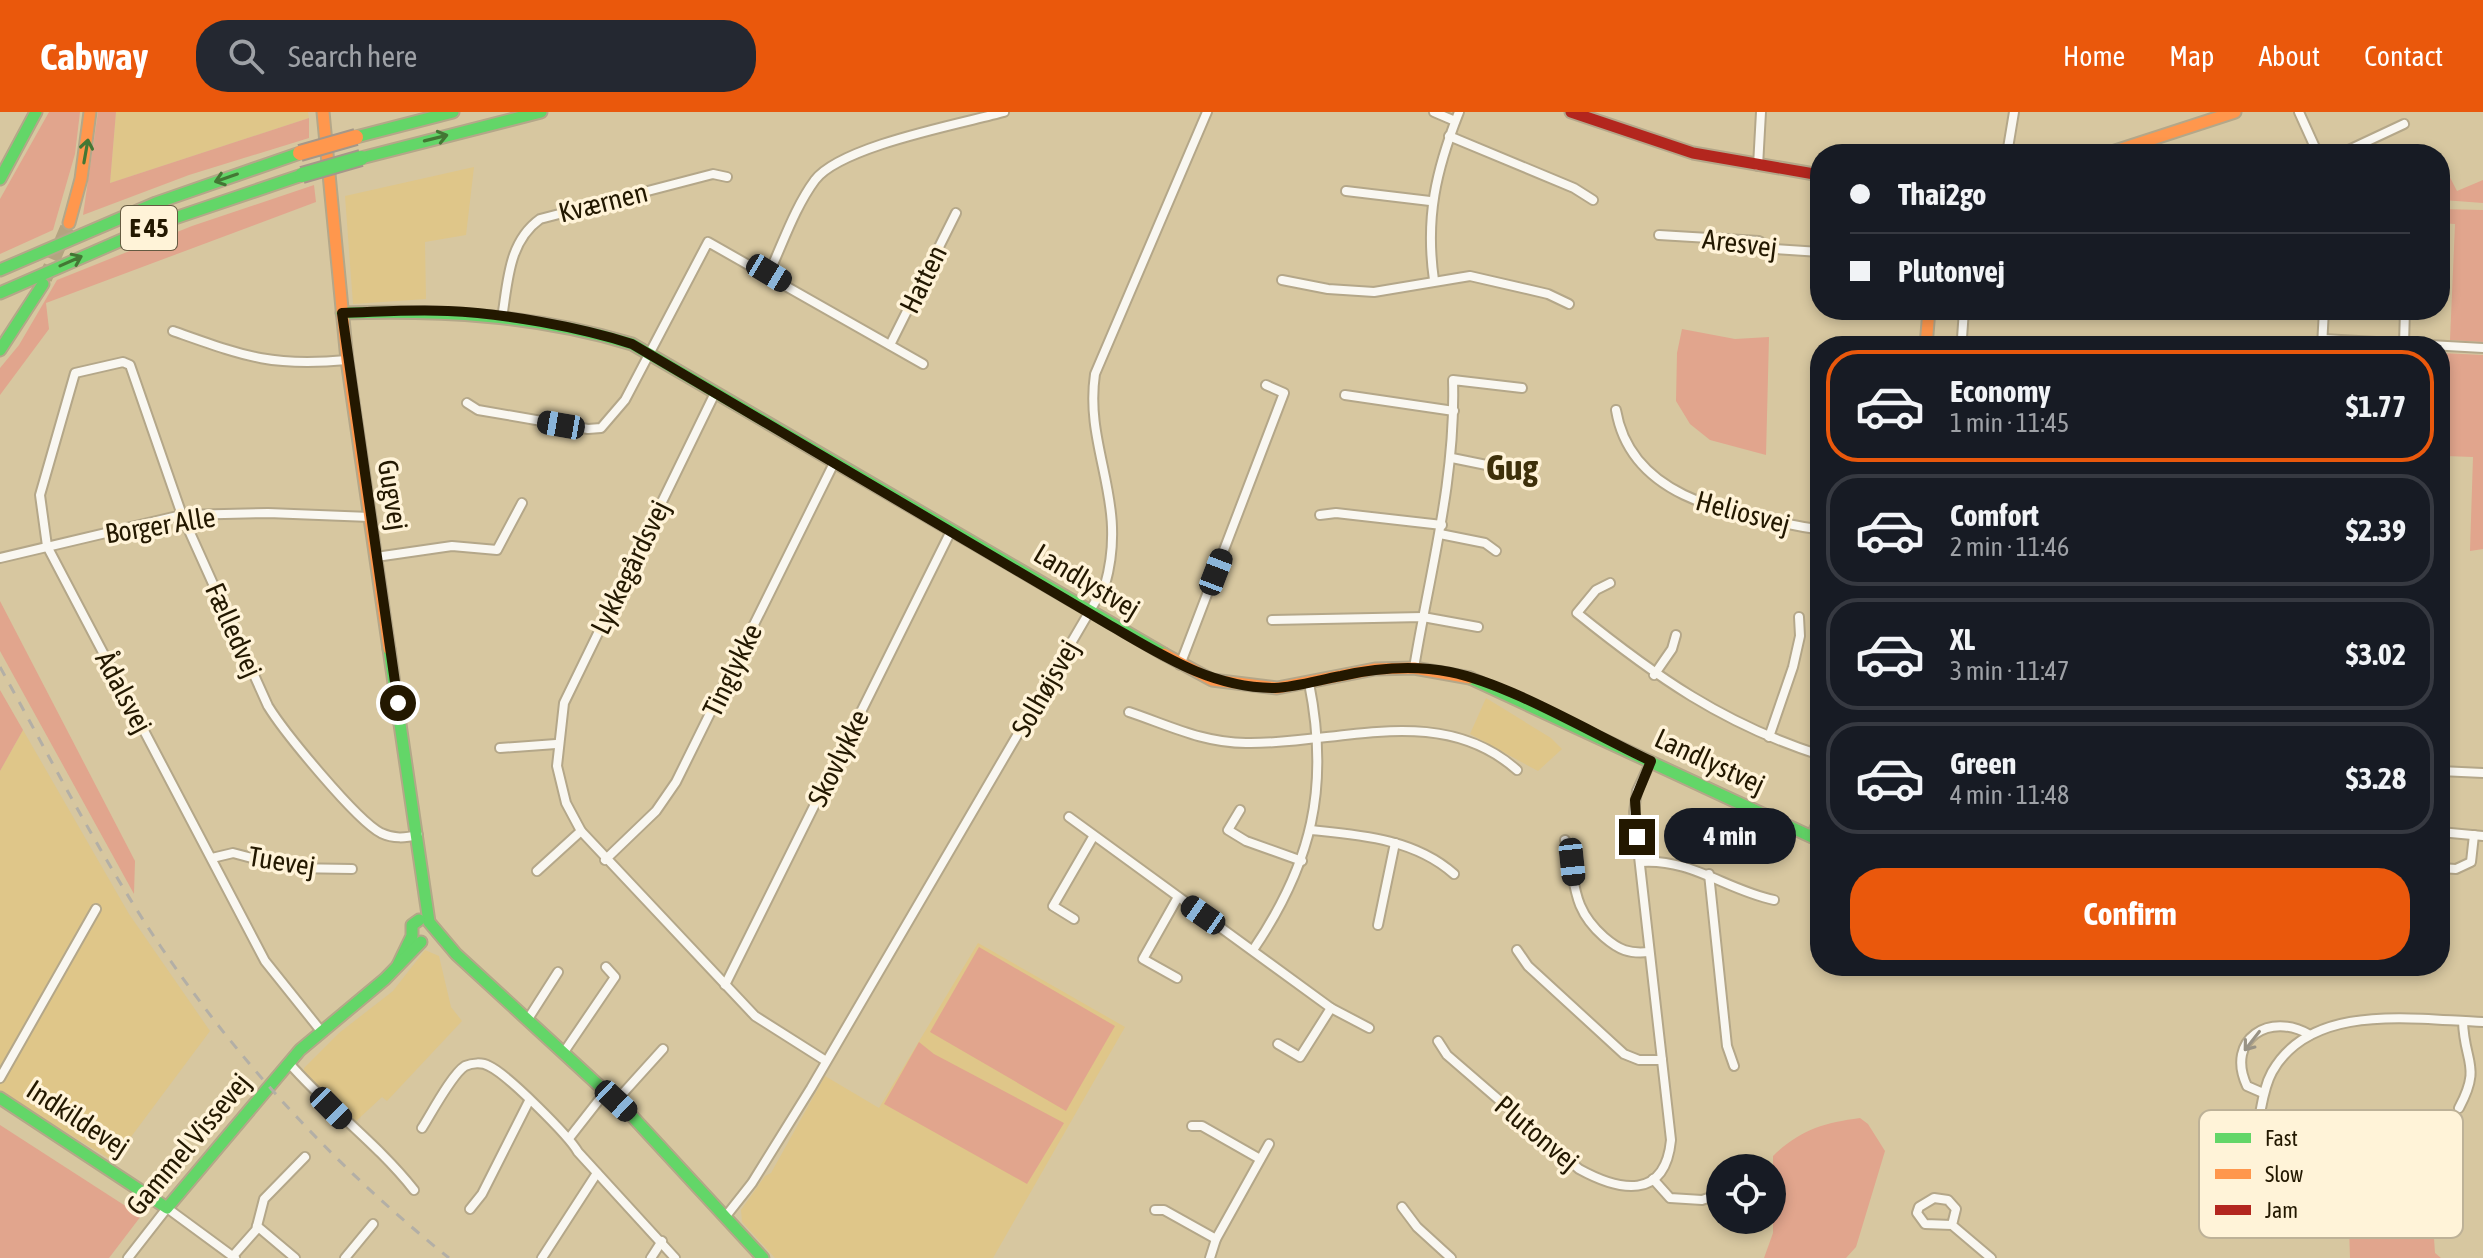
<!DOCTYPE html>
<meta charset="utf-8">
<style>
body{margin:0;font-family:"Asap Condensed",sans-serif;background:#242831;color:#f1f3f6;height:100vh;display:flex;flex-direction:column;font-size:30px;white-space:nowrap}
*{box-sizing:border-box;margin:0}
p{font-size:26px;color:#9ea1a6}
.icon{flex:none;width:44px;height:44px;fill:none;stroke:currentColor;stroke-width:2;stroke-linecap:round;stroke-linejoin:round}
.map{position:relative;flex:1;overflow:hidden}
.side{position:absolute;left:1810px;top:224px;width:640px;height:640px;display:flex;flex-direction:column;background:#171b24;border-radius:32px;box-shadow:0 4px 12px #0003}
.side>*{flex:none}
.hud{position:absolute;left:1810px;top:32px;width:640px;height:176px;border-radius:32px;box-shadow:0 4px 12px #0003;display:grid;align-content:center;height:176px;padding:0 40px;background:#171b24}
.tools{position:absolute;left:1706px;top:1042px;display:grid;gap:16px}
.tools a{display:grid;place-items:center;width:80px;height:80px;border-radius:50%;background:#171b24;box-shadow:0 4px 12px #0003;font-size:40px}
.end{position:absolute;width:36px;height:36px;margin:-18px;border:10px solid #231800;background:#fff;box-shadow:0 0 0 4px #fff}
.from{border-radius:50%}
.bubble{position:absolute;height:56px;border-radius:28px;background:#171b24;box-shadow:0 4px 12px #0003;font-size:26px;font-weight:700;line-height:56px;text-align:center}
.car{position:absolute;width:24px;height:48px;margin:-24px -12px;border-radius:10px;box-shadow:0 0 6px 2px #0007;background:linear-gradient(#222 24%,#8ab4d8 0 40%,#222 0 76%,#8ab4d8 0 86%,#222 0)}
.hud b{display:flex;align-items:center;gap:28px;height:76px;font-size:30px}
.hud b+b{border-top:2px solid #363941}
.hud i{width:20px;height:20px;background:#f1f3f6}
ul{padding:14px 0 0;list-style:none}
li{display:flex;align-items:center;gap:24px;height:112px;margin:0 16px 12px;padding:0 24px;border:4px solid #363941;border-radius:32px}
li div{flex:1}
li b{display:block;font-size:30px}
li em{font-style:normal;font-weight:700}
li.selected{border-color:#ea580c}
li>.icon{width:72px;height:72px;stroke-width:1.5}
.action{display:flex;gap:16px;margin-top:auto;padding:16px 40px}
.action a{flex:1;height:92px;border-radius:32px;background:#ea580c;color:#fff;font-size:32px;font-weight:700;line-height:92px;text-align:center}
header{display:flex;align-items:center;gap:48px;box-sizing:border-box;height:112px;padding:0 40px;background:#ea580c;color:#fff}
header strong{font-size:38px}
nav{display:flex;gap:44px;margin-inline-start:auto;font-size:28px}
.search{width:560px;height:72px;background:#242831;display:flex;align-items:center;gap:20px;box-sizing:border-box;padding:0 28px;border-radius:32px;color:#9ea1a6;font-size:30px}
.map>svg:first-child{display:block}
</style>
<header>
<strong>Cabway</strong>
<div class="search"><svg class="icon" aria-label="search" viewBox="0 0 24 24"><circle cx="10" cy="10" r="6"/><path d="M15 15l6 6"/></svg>Search here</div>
<nav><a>Home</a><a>Map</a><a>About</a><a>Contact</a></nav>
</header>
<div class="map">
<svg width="2483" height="1146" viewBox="0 0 2483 1146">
<rect width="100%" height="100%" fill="#d7c7a0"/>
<!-- built -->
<g fill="#dfc689">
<path d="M116,0H308L309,6L110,71Z"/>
<path d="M474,55L466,123L425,130L426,187L353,192L345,84Z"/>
<path d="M1486,586L1551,626L1562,637L1538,659L1470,622Z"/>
<path d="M23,618L129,802L210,919L113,1049L0,980V659Z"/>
<path d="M978,831L1125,915L993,1146H775L742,1110L741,1098L765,1064L771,1061L825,964L879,996Z"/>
<path d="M425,838L439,844L451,895L462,909L387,989L382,985L354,1011L304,960V956L339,921L393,879Z"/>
</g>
<!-- green -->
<g fill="#e1a58d">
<path d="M49,0H80L75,42L53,118L0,142V87Z"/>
<path d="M98,0H116L110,71L309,6V26L189,63L83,103Z"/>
<path d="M2442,50L2457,79L2483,68V91L2443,88Z"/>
<path d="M314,73L316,90L46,191L49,217L0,283V256L19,233L57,168L192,114Z"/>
<path d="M2440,97L2483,98V230L2450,228L2455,112L2440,111Z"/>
<path d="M1682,217L1735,227L1769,225L1766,343L1710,328L1690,312L1676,289L1677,241Z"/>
<path d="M2441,241L2483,243V437L2470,439L2473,345L2445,344L2446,328L2440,327Z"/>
<path d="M0,489L135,749L134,782L0,539Z"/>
<path d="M0,578L23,618L0,659Z"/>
<path d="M979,835L1115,914L1066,999L930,920Z"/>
<path d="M919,930L934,942L1064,1011L1027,1072L884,992Z"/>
<path d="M1860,1006L1868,1012L1885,1039L1856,1135L1846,1146H1764L1773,1121V1044C1800,1018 1823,1011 1860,1006Z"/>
<path d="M0,1013L141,1104L109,1146H0Z"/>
<path d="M2398,1080L2417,1082L2432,1097L2435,1141L2441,1146H2350L2349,1115L2361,1093Z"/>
</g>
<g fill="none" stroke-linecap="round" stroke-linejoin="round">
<!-- highway-tunnel -->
<path stroke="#b3a480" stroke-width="14" stroke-dasharray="14 7" stroke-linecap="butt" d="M45,167L69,111"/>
<defs>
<g id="street">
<path d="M1434,0L1455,9"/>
<path d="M2299,0L2318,42"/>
<path d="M1449,24L1574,76L1593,88"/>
<path d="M2007,42L2014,0"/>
<path d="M2340,42L2404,12"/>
<path d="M1758,54L1761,0"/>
<path d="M1346,79L1430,89"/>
<path d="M1659,123L1759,129L1775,137L1820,140"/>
<path d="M769,161C783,131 795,95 815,68C841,34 960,12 1004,0"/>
<path d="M1282,168L1328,177L1374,180L1470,164L1548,182L1569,192"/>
<path d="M1434,168C1425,106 1436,58 1459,0"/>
<path d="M2057,198H2103"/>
<path d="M502,206C508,170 508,130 540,107L713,62L727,65"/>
<path d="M173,219C244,244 270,255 347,248"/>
<path d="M1962,226L1964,198"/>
<path d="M2323,227L2483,236"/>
<path d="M2404,232L2405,198"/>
<path d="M890,233L956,101"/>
<path d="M2322,234L2324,198"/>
<path d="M715,281L564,591L557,654L566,691L581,719L755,904L826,949"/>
<path d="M1345,283L1454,299"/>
<path d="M467,291L478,298L588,317L601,316L625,288L708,130L923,252"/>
<path d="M1616,298C1632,393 1744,403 1820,418"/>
<path d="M1452,346L1511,358"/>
<path d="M1320,403L1336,401L1442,413"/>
<path d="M1440,422L1485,431L1496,439"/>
<path d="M376,445L452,434L497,438L522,391"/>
<path d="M0,446L182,403L268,401L370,405"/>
<path d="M1610,471L1596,478L1577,501C1655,564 1723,612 1820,643"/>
<path d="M1272,508L1423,505L1478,515"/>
<path d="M1180,553L1284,281L1266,273"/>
<path d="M1414,556C1430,459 1456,367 1453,268L1522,276"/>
<path d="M1654,563L1672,537L1676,523"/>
<path d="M1129,600C1168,613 1203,631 1246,631C1337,633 1439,589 1517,658"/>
<path d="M1769,625L1793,555L1800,524L1799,505"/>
<path d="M500,636L556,632"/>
<path d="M2440,659L2483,661"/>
<path d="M1240,698L1228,718L1246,729L1302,749"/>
<path d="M1069,705L1331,896L1369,916"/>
<path d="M1311,718C1361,723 1415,727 1454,762"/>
<path d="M2440,720L2483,724"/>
<path d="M1565,728C1577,769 1569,794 1604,825C1619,838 1629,842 1649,840"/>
<path d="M212,746L233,741L290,756L352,757"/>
<path d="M605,748L656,699L676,670L834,351"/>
<path d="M1640,750C1691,746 1726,778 1774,788"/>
<path d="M2440,756L2456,757L2471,750L2474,723"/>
<path d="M537,759L581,719"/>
<path d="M1709,762L1727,934L1734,954"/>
<path d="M1074,807L1053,794L1093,725"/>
<path d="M1378,813L1395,731"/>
<path d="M1253,838C1312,751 1330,675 1309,571"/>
<path d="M1517,838L1528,854L1624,942L1639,948H1662"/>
<path d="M1177,866L1143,847L1178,785"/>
<path d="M725,873L951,419"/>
<path d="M528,907L558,860"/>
<path d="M321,919L265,849L47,434L40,383L75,261L123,250L130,253L182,403L268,594C284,620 356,708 381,721C394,727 405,726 418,723"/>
<path d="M1438,929L1447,943L1579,1057C1619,1079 1665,1089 1671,1028L1634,700L1637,679L1651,649"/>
<path d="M1278,932L1300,945L1331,896"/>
<path d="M564,940L615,865L606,855"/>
<path d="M289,951C328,996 377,1031 414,1078"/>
<path d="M0,966L96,797"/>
<path d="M2263,981L2247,974C2225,927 2270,899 2310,923"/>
<path d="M616,989L663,937"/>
<path d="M2459,996C2482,953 2464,951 2463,909"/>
<path d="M1192,1014H1202L1260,1047"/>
<path d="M422,1016C431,1002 452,962 465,954C472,951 482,950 489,954C507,962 569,1024 578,1040L675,1146"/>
<path d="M570,1025L606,979"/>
<path d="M2254,1025C2262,1003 2261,980 2272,960C2312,889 2415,908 2483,910"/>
<path d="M1653,1067L1670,1086L1702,1088L1717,1083"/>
<path d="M1402,1095L1417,1115L1451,1146"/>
<path d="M470,1097L482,1082L529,989"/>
<path d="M1155,1098H1164L1216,1127"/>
<path d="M726,1104L752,1071L811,976L1105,473C1129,389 1084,337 1095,262L1207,0"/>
<path d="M1952,1113L1956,1097L1948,1088L1934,1086L1919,1095L1917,1101L1925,1112L1952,1113L1991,1146"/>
<path d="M257,1114L295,1146"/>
<path d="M233,1144L256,1118L264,1087L305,1045"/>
<path d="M128,1146L167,1096L235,1146"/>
<path d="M345,1146L373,1112"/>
<path d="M542,1146L597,1061"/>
<path d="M651,1146L662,1129"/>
<path d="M1210,1146L1216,1127L1269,1032"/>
</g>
<g id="fast">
<path d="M356,25L453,0"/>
<path d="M361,46L541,0"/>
<path d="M0,67L36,0"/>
<path d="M0,158L156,91L300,41"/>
<path d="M0,181L163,110L302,63"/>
<path d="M342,201C442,198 536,203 632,232L1164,542"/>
<path d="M0,238L43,172"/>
<path d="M389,537L429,810L456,842L631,1003L763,1146"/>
<path d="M1470,566L1812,725L1820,708"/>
<path d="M398,853L412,824V813L419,808"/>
<path d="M0,986L167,1096L300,938L385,867L421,830"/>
</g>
<g id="slow">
<path d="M323,0L347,248L389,537"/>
<path d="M2106,42L2235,0"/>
<path d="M69,111L81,67L90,0"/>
<path d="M1926,234L1929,198"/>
<path d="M1164,542L1212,568L1277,576L1375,557L1414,556L1470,566"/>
</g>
<path id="jam" d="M1571,0L1693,41L1820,63"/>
</defs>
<!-- street casing -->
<use href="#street" stroke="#b4a789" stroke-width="12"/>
<!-- fast casing -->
<use href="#fast" stroke="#b4a789" stroke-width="15"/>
<!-- slow casing -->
<use href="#slow" stroke="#b4a789" stroke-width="15"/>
<!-- jam casing -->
<use href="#jam" stroke="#b4a789" stroke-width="15"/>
<!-- street -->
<use href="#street" stroke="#f9f7f1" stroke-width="8"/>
<!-- fast -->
<use href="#fast" stroke="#63d668" stroke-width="11"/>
<!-- slow -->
<use href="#slow" stroke="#ff974d" stroke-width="11"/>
<!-- jam -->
<use href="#jam" stroke="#b3261e" stroke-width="11"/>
<!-- rail -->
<path stroke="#b3afa6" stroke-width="3" stroke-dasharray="10 10" stroke-linecap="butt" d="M0,555C52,649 101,746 161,835C241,953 338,1057 449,1146"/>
<defs>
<path id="fast-bridge" d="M302,63L361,46"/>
<path id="slow-bridge" d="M300,41L356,25"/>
</defs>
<!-- fast-bridge casing -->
<use href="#fast-bridge" stroke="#a59789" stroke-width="18" stroke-linecap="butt"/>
<!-- slow-bridge casing -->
<use href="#slow-bridge" stroke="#a59789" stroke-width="18" stroke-linecap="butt"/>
<!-- fast-bridge -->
<use href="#fast-bridge" stroke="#63d668" stroke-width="14"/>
<!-- slow-bridge -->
<use href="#slow-bridge" stroke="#ff974d" stroke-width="14"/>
</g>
<!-- one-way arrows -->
<defs><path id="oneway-shaft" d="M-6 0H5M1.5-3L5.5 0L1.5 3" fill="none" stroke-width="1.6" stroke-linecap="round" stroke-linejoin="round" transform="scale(2)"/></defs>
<g stroke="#437734">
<use href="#oneway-shaft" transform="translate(436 26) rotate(-14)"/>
<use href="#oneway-shaft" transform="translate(86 39) rotate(-80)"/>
<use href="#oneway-shaft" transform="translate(226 66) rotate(161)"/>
<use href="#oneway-shaft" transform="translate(71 149) rotate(-24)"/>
</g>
<use stroke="#999385" href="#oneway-shaft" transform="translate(2252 929) rotate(128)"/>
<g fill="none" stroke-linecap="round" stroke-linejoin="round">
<!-- route -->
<path stroke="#231800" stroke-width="10" d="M398,591L342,201C377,200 413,197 448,199C502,201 580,215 632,232L1106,511C1160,542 1210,576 1275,576C1297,575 1319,568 1341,564C1377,556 1414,553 1450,560C1510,572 1593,622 1651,649L1635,688L1637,725"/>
</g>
<g text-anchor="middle" stroke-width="7" stroke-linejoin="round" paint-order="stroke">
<!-- shield labels -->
<rect fill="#fff3d8" stroke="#655a41" stroke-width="2" x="121" y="94" width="56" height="44" rx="6"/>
<g font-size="26" font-weight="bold" fill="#231800">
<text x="149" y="125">E 45</text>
</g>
<!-- street labels -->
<g font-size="28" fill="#231800" stroke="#fff3d8">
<text transform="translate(603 90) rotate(-14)" y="10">Kværnen</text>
<text transform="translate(1740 131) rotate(7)" y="10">Aresvej</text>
<text transform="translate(923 167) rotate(-64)" y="10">Hatten</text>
<text transform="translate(393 383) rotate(81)" y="10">Gugvej</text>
<text transform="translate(1743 400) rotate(15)" y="10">Heliosvej</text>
<text transform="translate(160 413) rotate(-9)" y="10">Borger Alle</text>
<text transform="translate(630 455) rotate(-64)" y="10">Lykkegårdsvej</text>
<text transform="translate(1087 469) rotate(31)" y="10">Landlystvej</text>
<text transform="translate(234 518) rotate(66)" y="10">Fælledvej</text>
<text transform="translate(732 558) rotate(-64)" y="10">Tinglykke</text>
<text transform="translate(1045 576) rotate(-60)" y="10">Solhøjsvej</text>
<text transform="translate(124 580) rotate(62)" y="10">Ådalsvej</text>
<text transform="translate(838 646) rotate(-64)" y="10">Skovlykke</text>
<text transform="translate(1710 649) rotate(25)" y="10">Landlystvej</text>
<text transform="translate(282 749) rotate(9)" y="10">Tuevej</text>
<text transform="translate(78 1006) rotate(33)" y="10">Indkildevej</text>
<text transform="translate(1537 1021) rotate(40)" y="10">Plutonvej</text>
<text transform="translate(188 1032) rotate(-50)" y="10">Gammel Vissevej</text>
</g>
<!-- district labels -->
<g font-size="36" font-weight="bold" fill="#3e300a" stroke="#fff3d8">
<text x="1512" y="368">Gug</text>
</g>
</g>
<!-- legend -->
<rect x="2199" y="998" width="264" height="128" rx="12" fill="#fff3d8" stroke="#bdb197" stroke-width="2"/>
<rect x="2215" y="1021" width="36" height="10" fill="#63d668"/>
<rect x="2215" y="1057" width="36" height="10" fill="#ff974d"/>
<rect x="2215" y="1093" width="36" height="10" fill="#b3261e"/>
<g font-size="22" fill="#231800">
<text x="2265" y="1034">Fast</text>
<text x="2265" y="1070">Slow</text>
<text x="2265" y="1106">Jam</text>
</g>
</svg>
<div class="tools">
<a><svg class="icon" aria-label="locate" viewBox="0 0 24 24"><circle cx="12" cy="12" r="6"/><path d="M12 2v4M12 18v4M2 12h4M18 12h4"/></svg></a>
</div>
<i class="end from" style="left:398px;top:591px"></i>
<i class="end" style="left:1637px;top:725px"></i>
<div class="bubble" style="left:1664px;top:696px;width:132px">4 min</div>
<i class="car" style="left:769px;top:161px;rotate:121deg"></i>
<i class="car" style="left:561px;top:313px;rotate:280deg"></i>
<i class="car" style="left:1216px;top:460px;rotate:21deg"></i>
<i class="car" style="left:1572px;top:750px;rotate:174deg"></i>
<i class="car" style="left:1203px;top:803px;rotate:305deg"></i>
<i class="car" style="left:616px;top:989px;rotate:133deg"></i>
<i class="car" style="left:331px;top:996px;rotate:135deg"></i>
<div class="hud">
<b><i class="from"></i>Thai2go</b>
<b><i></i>Plutonvej</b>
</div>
<section class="side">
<ul>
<li class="selected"><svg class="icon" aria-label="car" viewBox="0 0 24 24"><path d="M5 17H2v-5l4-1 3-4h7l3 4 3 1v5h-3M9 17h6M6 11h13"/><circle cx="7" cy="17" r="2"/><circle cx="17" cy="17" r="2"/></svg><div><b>Economy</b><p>1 min · 11:45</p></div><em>$1.77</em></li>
<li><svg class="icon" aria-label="car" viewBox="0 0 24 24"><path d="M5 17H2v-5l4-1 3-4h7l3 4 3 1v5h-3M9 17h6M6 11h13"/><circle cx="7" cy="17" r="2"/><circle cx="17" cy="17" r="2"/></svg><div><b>Comfort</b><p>2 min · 11:46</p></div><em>$2.39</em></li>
<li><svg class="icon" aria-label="car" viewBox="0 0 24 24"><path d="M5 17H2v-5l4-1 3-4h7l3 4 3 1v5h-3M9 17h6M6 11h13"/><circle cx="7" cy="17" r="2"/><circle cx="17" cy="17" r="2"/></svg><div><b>XL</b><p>3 min · 11:47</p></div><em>$3.02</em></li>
<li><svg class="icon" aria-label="car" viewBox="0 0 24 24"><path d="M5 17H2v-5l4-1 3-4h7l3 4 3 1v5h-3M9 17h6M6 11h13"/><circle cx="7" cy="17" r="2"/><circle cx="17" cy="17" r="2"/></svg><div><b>Green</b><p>4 min · 11:48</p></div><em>$3.28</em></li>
</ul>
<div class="action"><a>Confirm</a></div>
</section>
</div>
